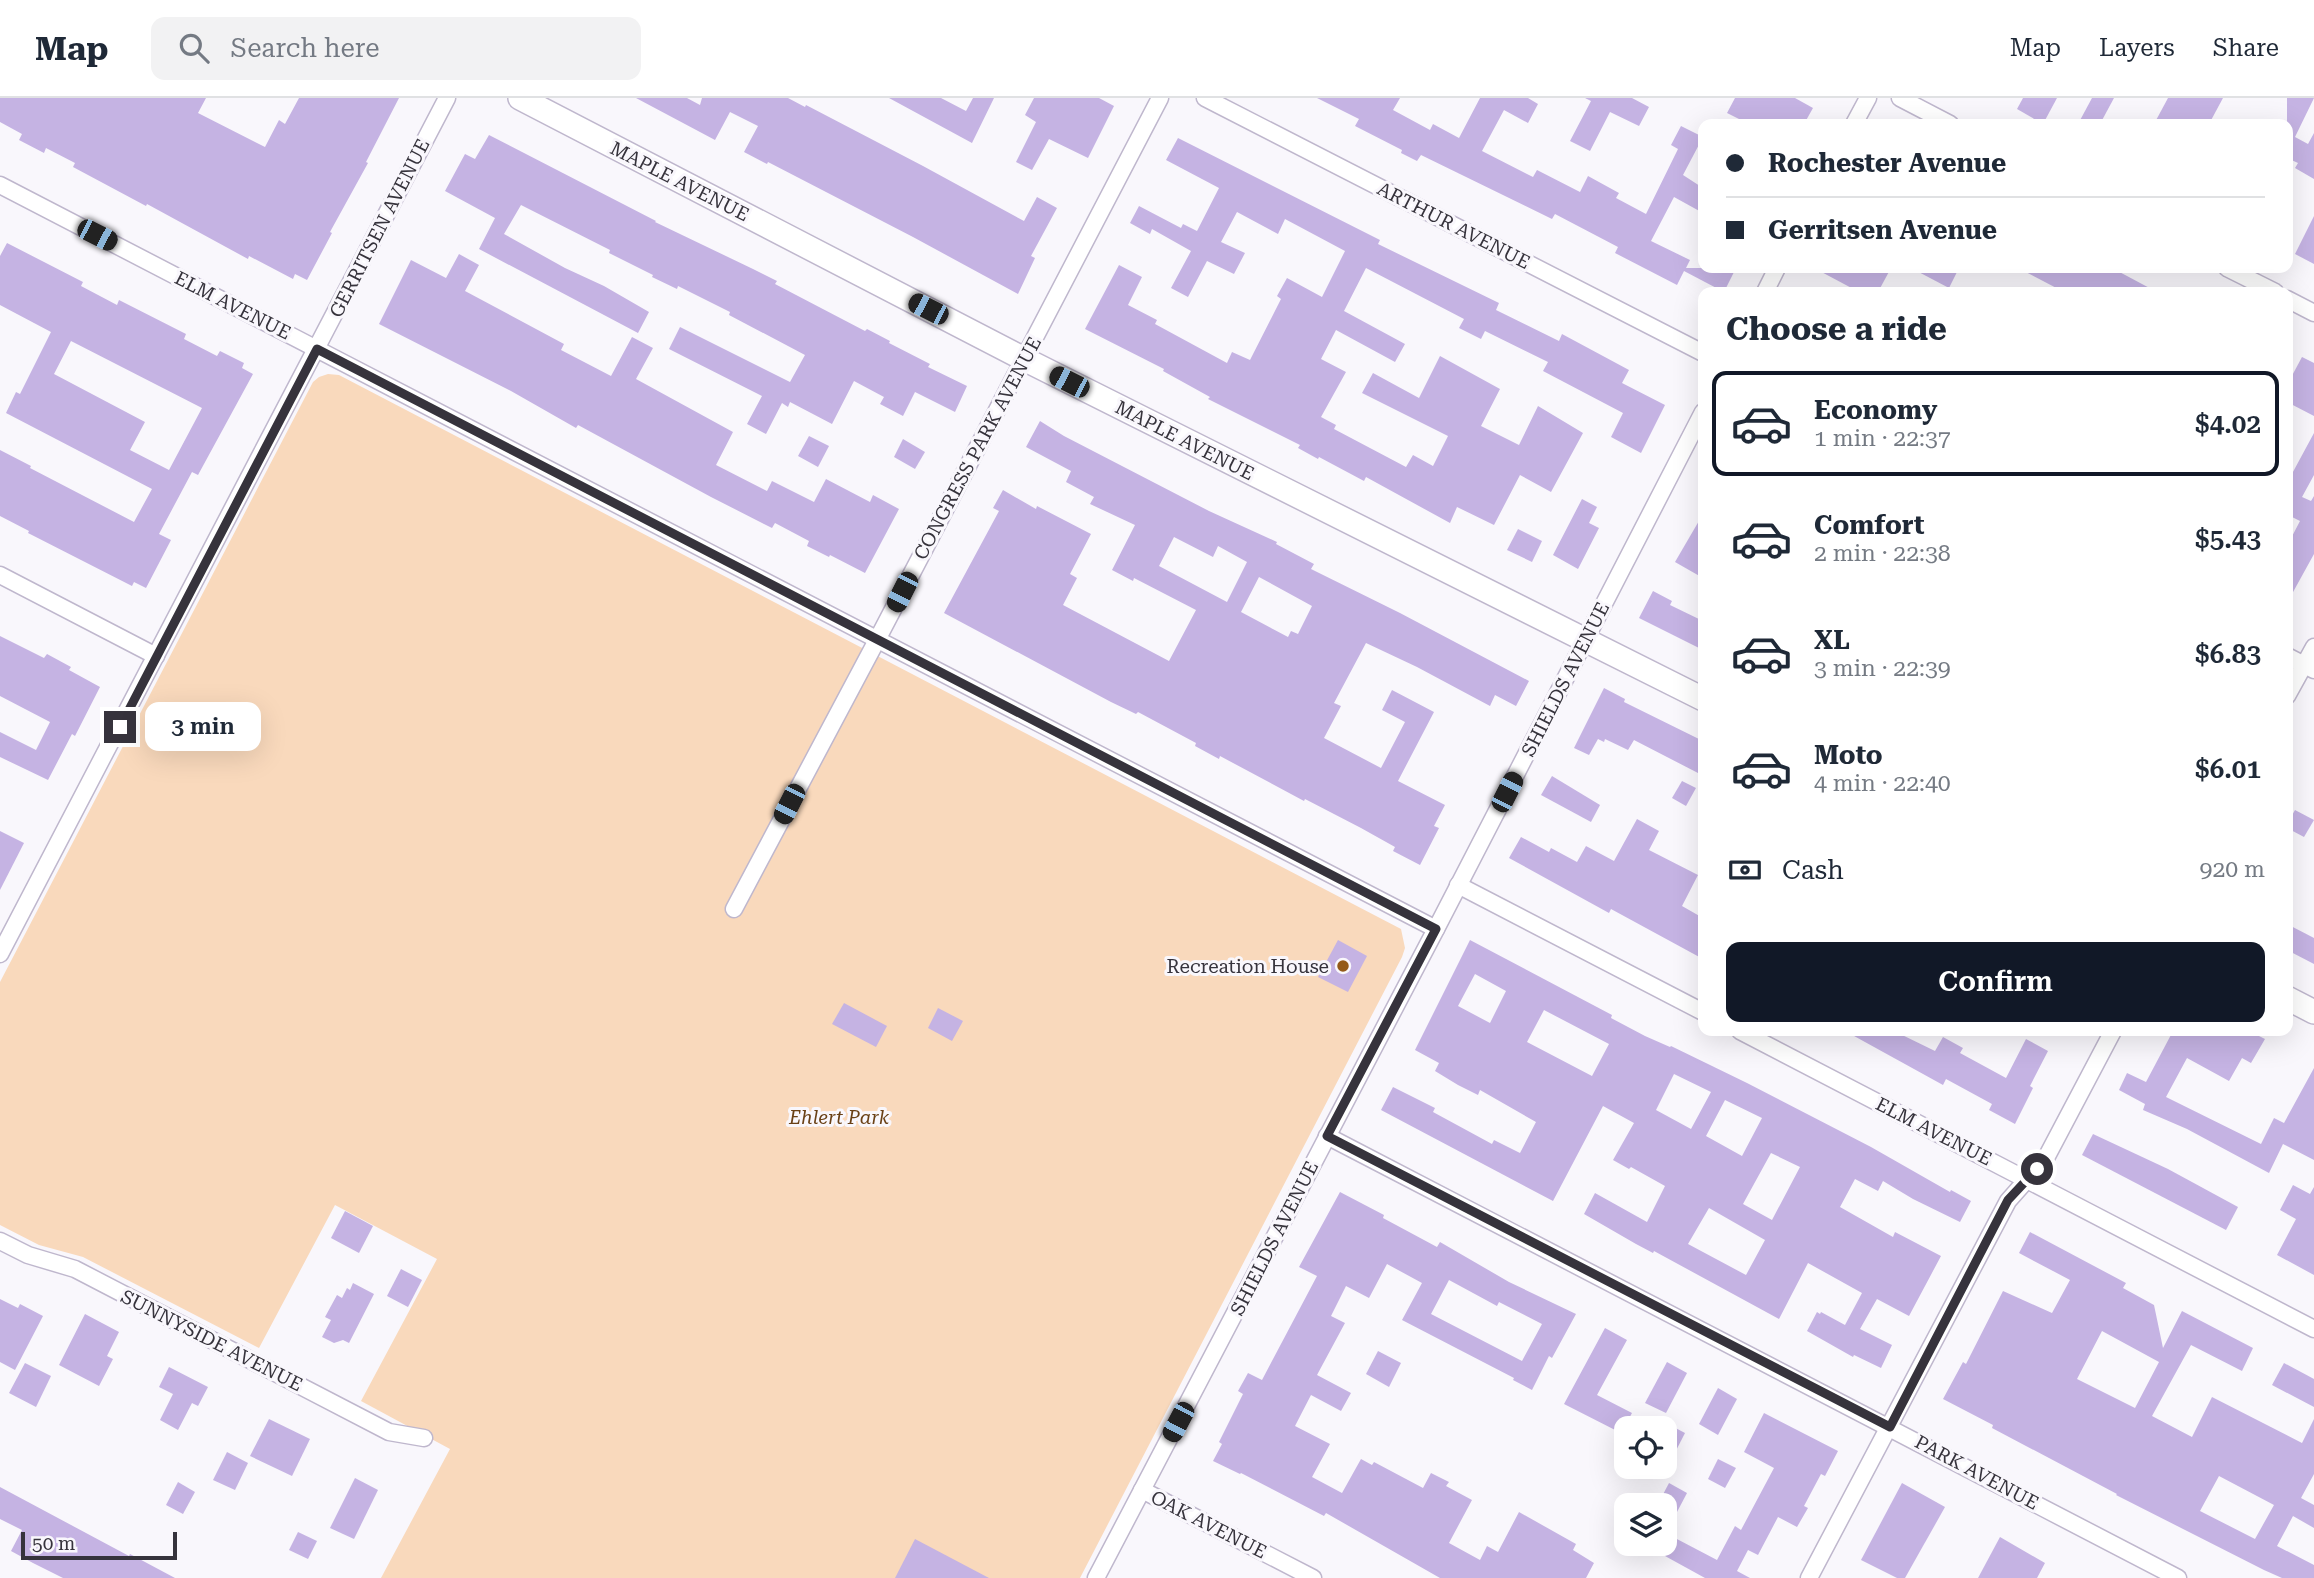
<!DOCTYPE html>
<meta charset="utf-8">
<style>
body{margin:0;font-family:"Roboto Serif",serif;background:#f2f2f3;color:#1f2937;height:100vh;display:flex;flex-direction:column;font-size:26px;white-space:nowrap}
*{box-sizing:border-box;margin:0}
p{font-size:23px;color:#747a83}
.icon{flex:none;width:38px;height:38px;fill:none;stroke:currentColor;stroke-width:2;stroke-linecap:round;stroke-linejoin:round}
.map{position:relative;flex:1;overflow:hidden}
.sheet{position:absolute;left:1698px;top:189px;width:595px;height:749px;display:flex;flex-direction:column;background:#fff;border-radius:14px;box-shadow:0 7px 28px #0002}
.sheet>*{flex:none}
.guide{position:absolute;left:1698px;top:21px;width:595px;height:154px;border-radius:14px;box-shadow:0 7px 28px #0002;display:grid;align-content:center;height:154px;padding:0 28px;background:#fff}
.controls{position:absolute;left:1614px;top:1318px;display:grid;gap:14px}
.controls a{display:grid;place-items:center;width:63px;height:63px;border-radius:14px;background:#fff;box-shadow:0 7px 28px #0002;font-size:35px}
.scale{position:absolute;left:21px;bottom:18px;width:156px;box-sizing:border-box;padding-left:7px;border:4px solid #36333c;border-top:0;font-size:19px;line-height:24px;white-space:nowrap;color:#36333c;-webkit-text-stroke:5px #f9f7fc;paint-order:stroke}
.end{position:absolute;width:32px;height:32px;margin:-16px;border:9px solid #36333c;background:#fff;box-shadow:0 0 0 4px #fff}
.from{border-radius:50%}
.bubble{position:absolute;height:49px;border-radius:14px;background:#fff;box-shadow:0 7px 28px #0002;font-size:23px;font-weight:600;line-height:49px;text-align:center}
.car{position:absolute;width:21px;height:42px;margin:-21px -10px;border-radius:9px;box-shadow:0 0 5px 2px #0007;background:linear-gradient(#222 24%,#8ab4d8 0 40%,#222 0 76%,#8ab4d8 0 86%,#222 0)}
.guide b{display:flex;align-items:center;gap:24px;height:66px;font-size:26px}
.guide b+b{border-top:2px solid #e0e1e3}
.guide i{width:18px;height:18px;background:#1f2937}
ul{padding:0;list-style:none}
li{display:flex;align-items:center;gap:21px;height:105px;margin:0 14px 10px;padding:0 14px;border:4px solid transparent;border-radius:14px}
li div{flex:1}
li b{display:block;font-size:26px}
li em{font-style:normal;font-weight:600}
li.selected{border-color:#111827}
li>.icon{width:63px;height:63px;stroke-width:1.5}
h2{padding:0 28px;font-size:32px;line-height:84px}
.pay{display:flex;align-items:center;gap:18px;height:77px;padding:0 28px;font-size:26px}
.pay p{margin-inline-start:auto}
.action{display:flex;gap:14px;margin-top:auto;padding:14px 28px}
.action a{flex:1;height:80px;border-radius:14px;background:#111827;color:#fff;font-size:28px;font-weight:600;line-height:80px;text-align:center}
header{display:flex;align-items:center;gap:42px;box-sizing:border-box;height:98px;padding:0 35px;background:#fff;border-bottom:2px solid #e0e1e3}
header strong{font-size:33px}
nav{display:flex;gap:38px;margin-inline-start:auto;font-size:24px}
.search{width:490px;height:63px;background:#f2f2f3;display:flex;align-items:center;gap:18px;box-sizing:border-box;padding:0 24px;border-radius:14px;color:#747a83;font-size:26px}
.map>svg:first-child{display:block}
</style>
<header>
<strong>Map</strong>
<div class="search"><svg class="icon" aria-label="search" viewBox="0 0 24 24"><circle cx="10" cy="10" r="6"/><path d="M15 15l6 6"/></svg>Search here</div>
<nav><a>Map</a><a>Layers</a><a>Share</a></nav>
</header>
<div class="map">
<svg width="2314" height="1480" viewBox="0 0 2314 1480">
<rect width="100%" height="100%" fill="#f9f7fc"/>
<!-- green -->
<path fill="#f9d9bc" d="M328,276L339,277L1401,831L1405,850L1402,859L1080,1480H381L450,1351L361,1303L437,1161L335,1107L259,1250L83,1159L39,1147L0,1127V884L313,284L319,279Z"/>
<!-- building -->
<g fill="#c5b3e3" fill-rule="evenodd">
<path d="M0,0H206L198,15L265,49L279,22L285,26L299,0H399L366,64L368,65L330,134L332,135L307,182L295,176L293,181L249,158L248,161L147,106L146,108L73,69L75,65L46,50L44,55L19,42L22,36L0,24Z"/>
<path d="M636,0H687L700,7L702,0H788L805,9L806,7L923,68L1024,123L1037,99L1057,110L1031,158L1035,160L1018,196L913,139L768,64L767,66L744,54L758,28L730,14L715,42Z"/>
<path d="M889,0H941L966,13L973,0H994L972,45Z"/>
<path d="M1034,0H1099L1114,8L1088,60L1049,41L1032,72L1016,64L1036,24L1025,17Z"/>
<path d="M1317,0H1400L1393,12L1430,32L1433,26L1459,40L1480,0H1528L1538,6L1528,25L1504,12L1482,53L1533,79L1537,72L1580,94L1588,78L1619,95L1616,100L1646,116L1678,51L1671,47L1681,28L1703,39L1683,77L1703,90V115L1674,99L1651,143L1690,162L1686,170H1736L1724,194L1684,173L1677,187L1615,155L1618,149L1555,116L1552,121L1421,57L1417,63L1401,55L1402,52L1355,28L1359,21Z"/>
<path d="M1585,0H1632L1649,9L1639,28L1610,14L1590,53L1570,43L1591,3Z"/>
<path d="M1735,0H1795L1813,10L1804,26H1749L1727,15Z"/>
<path d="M2023,0H2057L2043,26L2017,11Z"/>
<path d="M2092,0H2114L2100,26H2078Z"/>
<path d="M2168,0H2223L2209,26H2154Z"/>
<path d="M2287,0H2314L2295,39L2308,46L2314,35V81L2295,70L2298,65L2287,60Z"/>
<path d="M489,37L656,123L655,124L753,171L777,183L775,186L865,233L867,231L890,243L889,245L930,266L928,269L967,288L955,314L915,294L903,318L880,306L884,299L854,283L832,326L790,304L788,309L782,305L766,336L747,326L762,298L669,251L680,229L790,284L805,257L729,217L730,214L678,188L677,191L652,179L653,177L609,155L610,152L521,107L504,136L565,170L604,188L649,214L638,235L479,151L495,120L445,93L465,56L475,61Z"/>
<path d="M1178,40L1380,142L1378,146L1499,205L1496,212L1559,243L1562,236L1629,272L1622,285L1665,307L1641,355L1611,339L1623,315L1543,273L1548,264L1485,233L1481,241L1459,230L1464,221L1366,170L1344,213L1405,246L1395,264L1336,232L1321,261L1346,274L1321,319L1336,327L1334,331L1406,369L1413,357L1433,368L1448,338L1362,295L1373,275L1419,300L1440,258L1500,291L1481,328L1519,347L1538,308L1583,335L1551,394L1520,377L1494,427L1457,409L1450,425L1366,379L1364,383L1319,359L1318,361L1298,350L1300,347L1208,301L1210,299L1163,273L1164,271L1085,231L1119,167L1142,179L1128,207L1157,222L1155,226L1227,265L1232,254L1250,262L1281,201L1277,198L1287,180L1322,199L1345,153L1285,121L1278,136L1237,114L1221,144L1245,155L1234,176L1207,163L1188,199L1171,190L1191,153L1152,131L1150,136L1130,125L1139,108L1181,130L1183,126L1197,133L1219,90L1166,62Z"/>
<path d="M2314,118V166L2295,156Z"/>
<path d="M7,145L83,184L81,188L117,207L119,202L186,236L184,241L217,258L220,253L244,265L242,270L253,276L198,377L192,374L159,436L171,442L146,490L134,484L132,488L28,435L29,433L0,418V352L31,368L30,370L134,424L152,391L6,315L16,294L20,296L51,234L0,207V158ZM71,243L202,310L169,372L130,352L145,324L54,276Z"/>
<path d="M459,156L479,167L465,193L564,246L561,252L611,278L632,239L653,250L636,281L733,334L716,367L767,393L772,383L814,404L826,381L870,404L873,397L899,411L865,475L830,457L829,459L807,448L809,443L775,425L772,430L711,399L578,327L576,330L511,293L379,226L411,162L446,180Z"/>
<path d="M1814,170H1891L1878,194H1859Z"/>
<path d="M1911,170H1959L1949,190Z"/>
<path d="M2018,170H2112L2157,194H2064Z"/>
<path d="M2302,259L2314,265V318L2287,304V287Z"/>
<path d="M1040,323L1064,338L1209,413L1277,444L1276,446L1314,466L1311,471L1400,515L1529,583L1516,608L1495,597L1490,608L1417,569L1366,545L1334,605L1341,608L1324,640L1381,670L1405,624L1382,612L1392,592L1434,614L1398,683L1445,707L1434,728L1439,730L1420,767L1393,753L1395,749L1361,730L1305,701L1304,703L1220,658L1219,661L1195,648L1196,645L1138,614L1136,616L1111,604L944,515L999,413L993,410L1003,392L1036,411L1037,408L1091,436L1070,476L1077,480L1063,507L1169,563L1196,512L1134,480L1133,483L1112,472L1135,427L1090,406L1094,399L1066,384L1071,373L1026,349ZM1174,439L1213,459L1218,448L1247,464L1227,504L1159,468ZM1259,479L1312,508L1298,536L1291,533L1288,539L1241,514Z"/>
<path d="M2314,335V377L2302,399L2311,403L2314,398V456L2287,505V448L2300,423L2292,419L2287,427V385Z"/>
<path d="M809,338L829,348L818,369L798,358Z"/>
<path d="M903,341L925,354L915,371L894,359Z"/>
<path d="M1582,401L1597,409L1589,425L1599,430L1578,471L1553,457Z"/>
<path d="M1703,416V480L1675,464Z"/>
<path d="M1518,431L1542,443L1532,464L1507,452Z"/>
<path d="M1653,493L1672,503L1670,507L1703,523V552L1639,520Z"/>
<path d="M0,538L44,560L47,556L71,569L69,572L100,589L75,638L72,636L48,682L0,659V634L36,652L50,624L0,598Z"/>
<path d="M1604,590L1625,601L1624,604L1703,643V666L1698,675L1634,642L1628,652L1605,641L1604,644L1598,641L1589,657L1574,650Z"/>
<path d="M1552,678L1600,707L1591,724L1541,697Z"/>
<path d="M1682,683L1696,690L1686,708L1672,700Z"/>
<path d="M2295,712L2314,722L2304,739L2287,730V726Z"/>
<path d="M1637,721L1659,733L1649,752L1698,777L1682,808L1703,820V861L1611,811L1609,815L1509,760L1521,739L1549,754L1551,750L1577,764L1586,748L1614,763Z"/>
<path d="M0,733L24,745L0,792Z"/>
<path d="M2287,826L2314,840V866L2287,852Z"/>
<path d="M1338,842L1367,858L1348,894L1318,879Z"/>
<path d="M1470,842L1612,917L1611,920L1645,938L1670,949L1671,948L1747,985L1871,1049L1950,1094L1951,1092L1971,1103L1960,1124L1913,1101L1883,1083L1878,1093L1855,1081L1840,1109L1893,1139L1895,1134L1941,1158L1909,1218L1877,1201L1860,1231L1892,1247L1881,1270L1854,1257L1853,1259L1807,1233L1817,1214L1820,1216L1821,1214L1845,1227L1862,1195L1808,1165L1779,1221L1654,1153L1653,1155L1636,1146L1584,1116L1595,1095L1647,1124L1665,1088L1631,1069L1629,1071L1613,1062L1634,1025L1603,1008L1553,1103L1381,1012L1393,989L1435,1010L1433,1014L1492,1046L1494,1042L1520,1055L1536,1024L1480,992L1478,997L1458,987L1435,973L1439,965L1415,952ZM1475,876L1506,893L1490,925L1458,908ZM1544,912L1609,946L1592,978L1527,944ZM1674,976L1711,994L1691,1031L1656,1012ZM1725,1002L1762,1020L1742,1058L1706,1038ZM1771,1055L1800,1069L1772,1122L1743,1106ZM1709,1110L1765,1142L1746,1177L1688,1146Z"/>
<path d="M844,905L887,928L876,949L832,926Z"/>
<path d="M938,910L963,923L952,943L928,930Z"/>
<path d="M1845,933H1894L1935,953L1943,939L1963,950L1960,955L2006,980L2026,941L2048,953L2030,988L2033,990L2015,1026L1989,1012L1992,1006L1946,981L1943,987Z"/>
<path d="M2173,933H2249L2265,941L2251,965L2242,960L2229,983L2187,960L2166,999L2261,1046L2274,1020L2284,1025L2314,970V1062L2283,1046L2269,1075L2187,1031L2143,1012L2145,1006L2119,992L2127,975L2146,984Z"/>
<path d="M2093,1036L2168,1071L2238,1109L2226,1132L2082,1057Z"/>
<path d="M2293,1087L2310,1096L2314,1089V1177L2277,1157L2296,1121L2280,1112Z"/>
<path d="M1340,1094L1384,1117L1383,1120L1437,1149L1440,1144L1509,1184L1576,1216L1552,1260L1549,1258L1532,1292L1513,1282L1514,1280L1402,1222L1422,1185L1387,1166L1369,1200L1346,1188L1331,1218L1345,1225L1317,1277L1351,1295L1341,1313L1311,1297L1295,1328L1330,1346L1312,1379L1342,1395L1361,1361L1372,1367L1374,1364L1423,1390L1431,1375L1449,1384L1446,1388L1472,1402L1449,1445L1480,1462L1487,1448L1498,1454L1519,1414L1576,1446L1573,1452L1594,1465L1586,1480H1440L1326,1415L1324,1418L1241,1375L1240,1376L1213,1363L1222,1346L1219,1344L1243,1296L1238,1293L1248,1275L1262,1282L1317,1178L1299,1169ZM1449,1182L1497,1208L1499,1204L1542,1226L1522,1263L1431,1216Z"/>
<path d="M345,1113L373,1128L359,1155L331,1140Z"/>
<path d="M2030,1134L2126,1185L2123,1190L2154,1207L2163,1250L2182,1213L2253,1250L2242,1273L2191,1247L2152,1318L2192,1339L2212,1299L2302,1345L2314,1321V1376L2301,1400L2314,1407V1430L2293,1418L2277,1448L2314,1467V1480H2282L2264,1472L2116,1397L2117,1396L1992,1330L1993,1327L1943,1301L1963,1264L1966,1266L2003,1193L2052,1215L2070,1182L2019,1155ZM2102,1233L2159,1264L2135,1310L2077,1281ZM2219,1378L2274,1407L2255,1441L2200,1413Z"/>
<path d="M401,1171L422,1182L408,1209L387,1198Z"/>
<path d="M353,1185L374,1196L349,1245L343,1242L334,1245L322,1239L331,1222L325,1219L337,1197L342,1200L347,1190L350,1192Z"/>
<path d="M0,1201L18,1210L20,1206L43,1218L15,1272L0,1264Z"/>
<path d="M85,1216L119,1234L107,1258L113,1261L99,1288L59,1267Z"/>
<path d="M1605,1230L1627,1242L1597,1297L1632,1315L1621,1335L1564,1306Z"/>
<path d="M1378,1253L1401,1265L1389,1289L1366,1276Z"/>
<path d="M1667,1264L1687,1275L1666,1315L1645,1305Z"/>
<path d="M25,1265L51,1278L36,1309L9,1295Z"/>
<path d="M2284,1265L2314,1281V1309L2272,1287Z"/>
<path d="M169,1269L208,1289L198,1308L192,1305L178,1332L160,1322L173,1296L159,1289Z"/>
<path d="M1718,1290L1737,1301L1718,1337L1699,1326Z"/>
<path d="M1764,1315L1838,1353L1825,1378L1821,1376L1804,1408L1808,1410L1797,1429L1778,1419L1758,1457L1748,1452L1737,1473L1750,1480H1705L1665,1458L1675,1440L1717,1462L1735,1428L1741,1432L1774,1370L1744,1354Z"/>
<path d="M269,1321L310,1341L292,1378L250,1358Z"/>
<path d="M1664,1324L1685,1335L1664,1376Z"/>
<path d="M227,1354L248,1365L235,1392L213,1382Z"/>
<path d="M1718,1361L1736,1370L1725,1390L1708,1381Z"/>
<path d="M355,1380L378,1392L354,1441L330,1430Z"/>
<path d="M178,1384L195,1394L183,1416L166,1407Z"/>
<path d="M1669,1385L1687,1395L1677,1414L1659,1404Z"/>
<path d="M1902,1385L1945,1409L1905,1480H1897L1861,1462Z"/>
<path d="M0,1389L129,1458L130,1456L175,1480H63L33,1465L11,1453L22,1432L0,1421Z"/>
<path d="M298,1434L317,1443L308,1461L289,1452Z"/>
<path d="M2000,1439L2045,1465L2037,1480H1978Z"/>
<path d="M915,1441L989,1480H895Z"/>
</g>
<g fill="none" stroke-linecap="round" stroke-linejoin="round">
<defs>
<g id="street">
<path d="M1205,0L1703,255"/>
<path d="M1900,0L1950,26"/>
<path d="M1854,26L1868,0"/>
<path d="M0,87L1436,831"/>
<path d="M2227,170L2275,194"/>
<path d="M1765,194L1777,170"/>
<path d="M2287,201L2314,215"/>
<path d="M0,477L156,558"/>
<path d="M2287,558L2314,572"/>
<path d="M2287,598L2314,549"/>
<path d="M1458,787L1703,914"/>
<path d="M734,811L877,542L1160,0"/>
<path d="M0,856L447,0"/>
<path d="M1740,933L2314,1231"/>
<path d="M1327,1038L2178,1480"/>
<path d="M0,1143L28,1157L75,1171L389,1334L424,1340"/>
<path d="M1142,1392L1313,1480"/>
<path d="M1096,1480L1436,831L1703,314"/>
<path d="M1809,1480L2008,1103L2046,1060L2113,933"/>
</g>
<g id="secondary">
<path d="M520,0L1024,261L1703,601"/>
<path d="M2287,900L2314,914"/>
</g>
</defs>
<!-- street casing -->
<use href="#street" stroke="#bfb7cd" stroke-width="19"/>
<!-- secondary casing -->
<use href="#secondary" stroke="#bfb7cd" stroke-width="26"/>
<!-- street -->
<use href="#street" stroke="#fff" stroke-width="16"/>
<!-- secondary -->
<use href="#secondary" stroke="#fff" stroke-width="23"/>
</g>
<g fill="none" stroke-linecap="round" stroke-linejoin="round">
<!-- route -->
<path stroke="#36333c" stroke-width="9" d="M120,629L317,251L1436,831L1327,1038L1890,1329L2008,1102L2037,1071"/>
</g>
<!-- markers -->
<circle fill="#945a18" stroke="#f9f7fc" stroke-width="2.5" cx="1343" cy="868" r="7"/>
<g text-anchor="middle" stroke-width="6" stroke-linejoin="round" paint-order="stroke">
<!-- street labels -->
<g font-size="19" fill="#36333c" stroke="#f9f7fc">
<text transform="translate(680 83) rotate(27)" y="7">MAPLE AVENUE</text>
<text transform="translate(1454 127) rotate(27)" y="7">ARTHUR AVENUE</text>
<text transform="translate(379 130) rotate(-63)" y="7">GERRITSEN AVENUE</text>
<text transform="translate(233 207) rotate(27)" y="7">ELM AVENUE</text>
<text transform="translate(1185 342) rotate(27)" y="7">MAPLE AVENUE</text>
<text transform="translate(977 350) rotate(-62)" y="7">CONGRESS PARK AVENUE</text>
<text transform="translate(1565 581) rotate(-63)" y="7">SHIELDS AVENUE</text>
<text transform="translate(1934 1033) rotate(27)" y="7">ELM AVENUE</text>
<text transform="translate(1274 1140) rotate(-63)" y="7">SHIELDS AVENUE</text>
<text transform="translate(212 1242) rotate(27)" y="7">SUNNYSIDE AVENUE</text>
<text transform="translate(1977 1374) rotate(28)" y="7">PARK AVENUE</text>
<text transform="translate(1209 1426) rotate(27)" y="7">OAK AVENUE</text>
</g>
<!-- poi labels -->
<g font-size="19" fill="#36333c" stroke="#f9f7fc" text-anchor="end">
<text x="1329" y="875">Recreation House</text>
</g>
<!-- park labels -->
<g font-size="19" font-style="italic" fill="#6a4116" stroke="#f9f7fc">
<text x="839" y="1026">Ehlert Park</text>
</g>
</g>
</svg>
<div class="controls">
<a><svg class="icon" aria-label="locate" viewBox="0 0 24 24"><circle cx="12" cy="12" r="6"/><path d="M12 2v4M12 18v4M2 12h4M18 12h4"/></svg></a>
<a><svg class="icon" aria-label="layers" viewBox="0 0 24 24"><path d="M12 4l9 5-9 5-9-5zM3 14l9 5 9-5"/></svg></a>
</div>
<div class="scale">50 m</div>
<i class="end from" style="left:2037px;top:1071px"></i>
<i class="end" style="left:120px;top:629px"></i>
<div class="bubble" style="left:145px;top:604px;width:116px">3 min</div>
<i class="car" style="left:97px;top:137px;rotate:117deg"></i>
<i class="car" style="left:928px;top:211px;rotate:297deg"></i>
<i class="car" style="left:1069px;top:284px;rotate:297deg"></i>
<i class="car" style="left:902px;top:494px;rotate:207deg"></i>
<i class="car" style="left:1507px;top:694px;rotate:27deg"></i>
<i class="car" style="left:789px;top:706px;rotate:207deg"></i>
<i class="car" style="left:1178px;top:1324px;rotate:208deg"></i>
<div class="guide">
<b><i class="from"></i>Rochester Avenue</b>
<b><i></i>Gerritsen Avenue</b>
</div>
<section class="sheet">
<h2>Choose a ride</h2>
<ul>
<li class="selected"><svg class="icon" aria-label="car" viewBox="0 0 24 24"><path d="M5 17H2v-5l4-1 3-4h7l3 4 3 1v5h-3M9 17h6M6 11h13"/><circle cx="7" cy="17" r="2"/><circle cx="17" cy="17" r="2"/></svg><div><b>Economy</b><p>1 min · 22:37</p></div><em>$4.02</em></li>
<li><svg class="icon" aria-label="car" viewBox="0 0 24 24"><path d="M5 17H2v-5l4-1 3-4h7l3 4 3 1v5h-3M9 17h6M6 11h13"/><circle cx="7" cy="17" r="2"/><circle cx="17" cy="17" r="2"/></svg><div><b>Comfort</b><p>2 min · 22:38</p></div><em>$5.43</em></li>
<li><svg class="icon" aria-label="car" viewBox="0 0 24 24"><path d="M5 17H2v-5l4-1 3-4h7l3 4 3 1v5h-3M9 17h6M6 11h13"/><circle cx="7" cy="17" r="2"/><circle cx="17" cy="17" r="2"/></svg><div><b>XL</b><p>3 min · 22:39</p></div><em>$6.83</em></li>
<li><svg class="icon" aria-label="car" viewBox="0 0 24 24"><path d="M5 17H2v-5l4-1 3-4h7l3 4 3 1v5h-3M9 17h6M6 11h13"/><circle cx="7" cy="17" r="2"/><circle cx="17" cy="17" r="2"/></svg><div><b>Moto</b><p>4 min · 22:40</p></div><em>$6.01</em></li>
</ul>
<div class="pay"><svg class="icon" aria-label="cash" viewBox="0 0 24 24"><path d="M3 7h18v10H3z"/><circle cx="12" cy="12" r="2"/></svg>Cash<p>920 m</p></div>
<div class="action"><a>Confirm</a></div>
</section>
</div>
